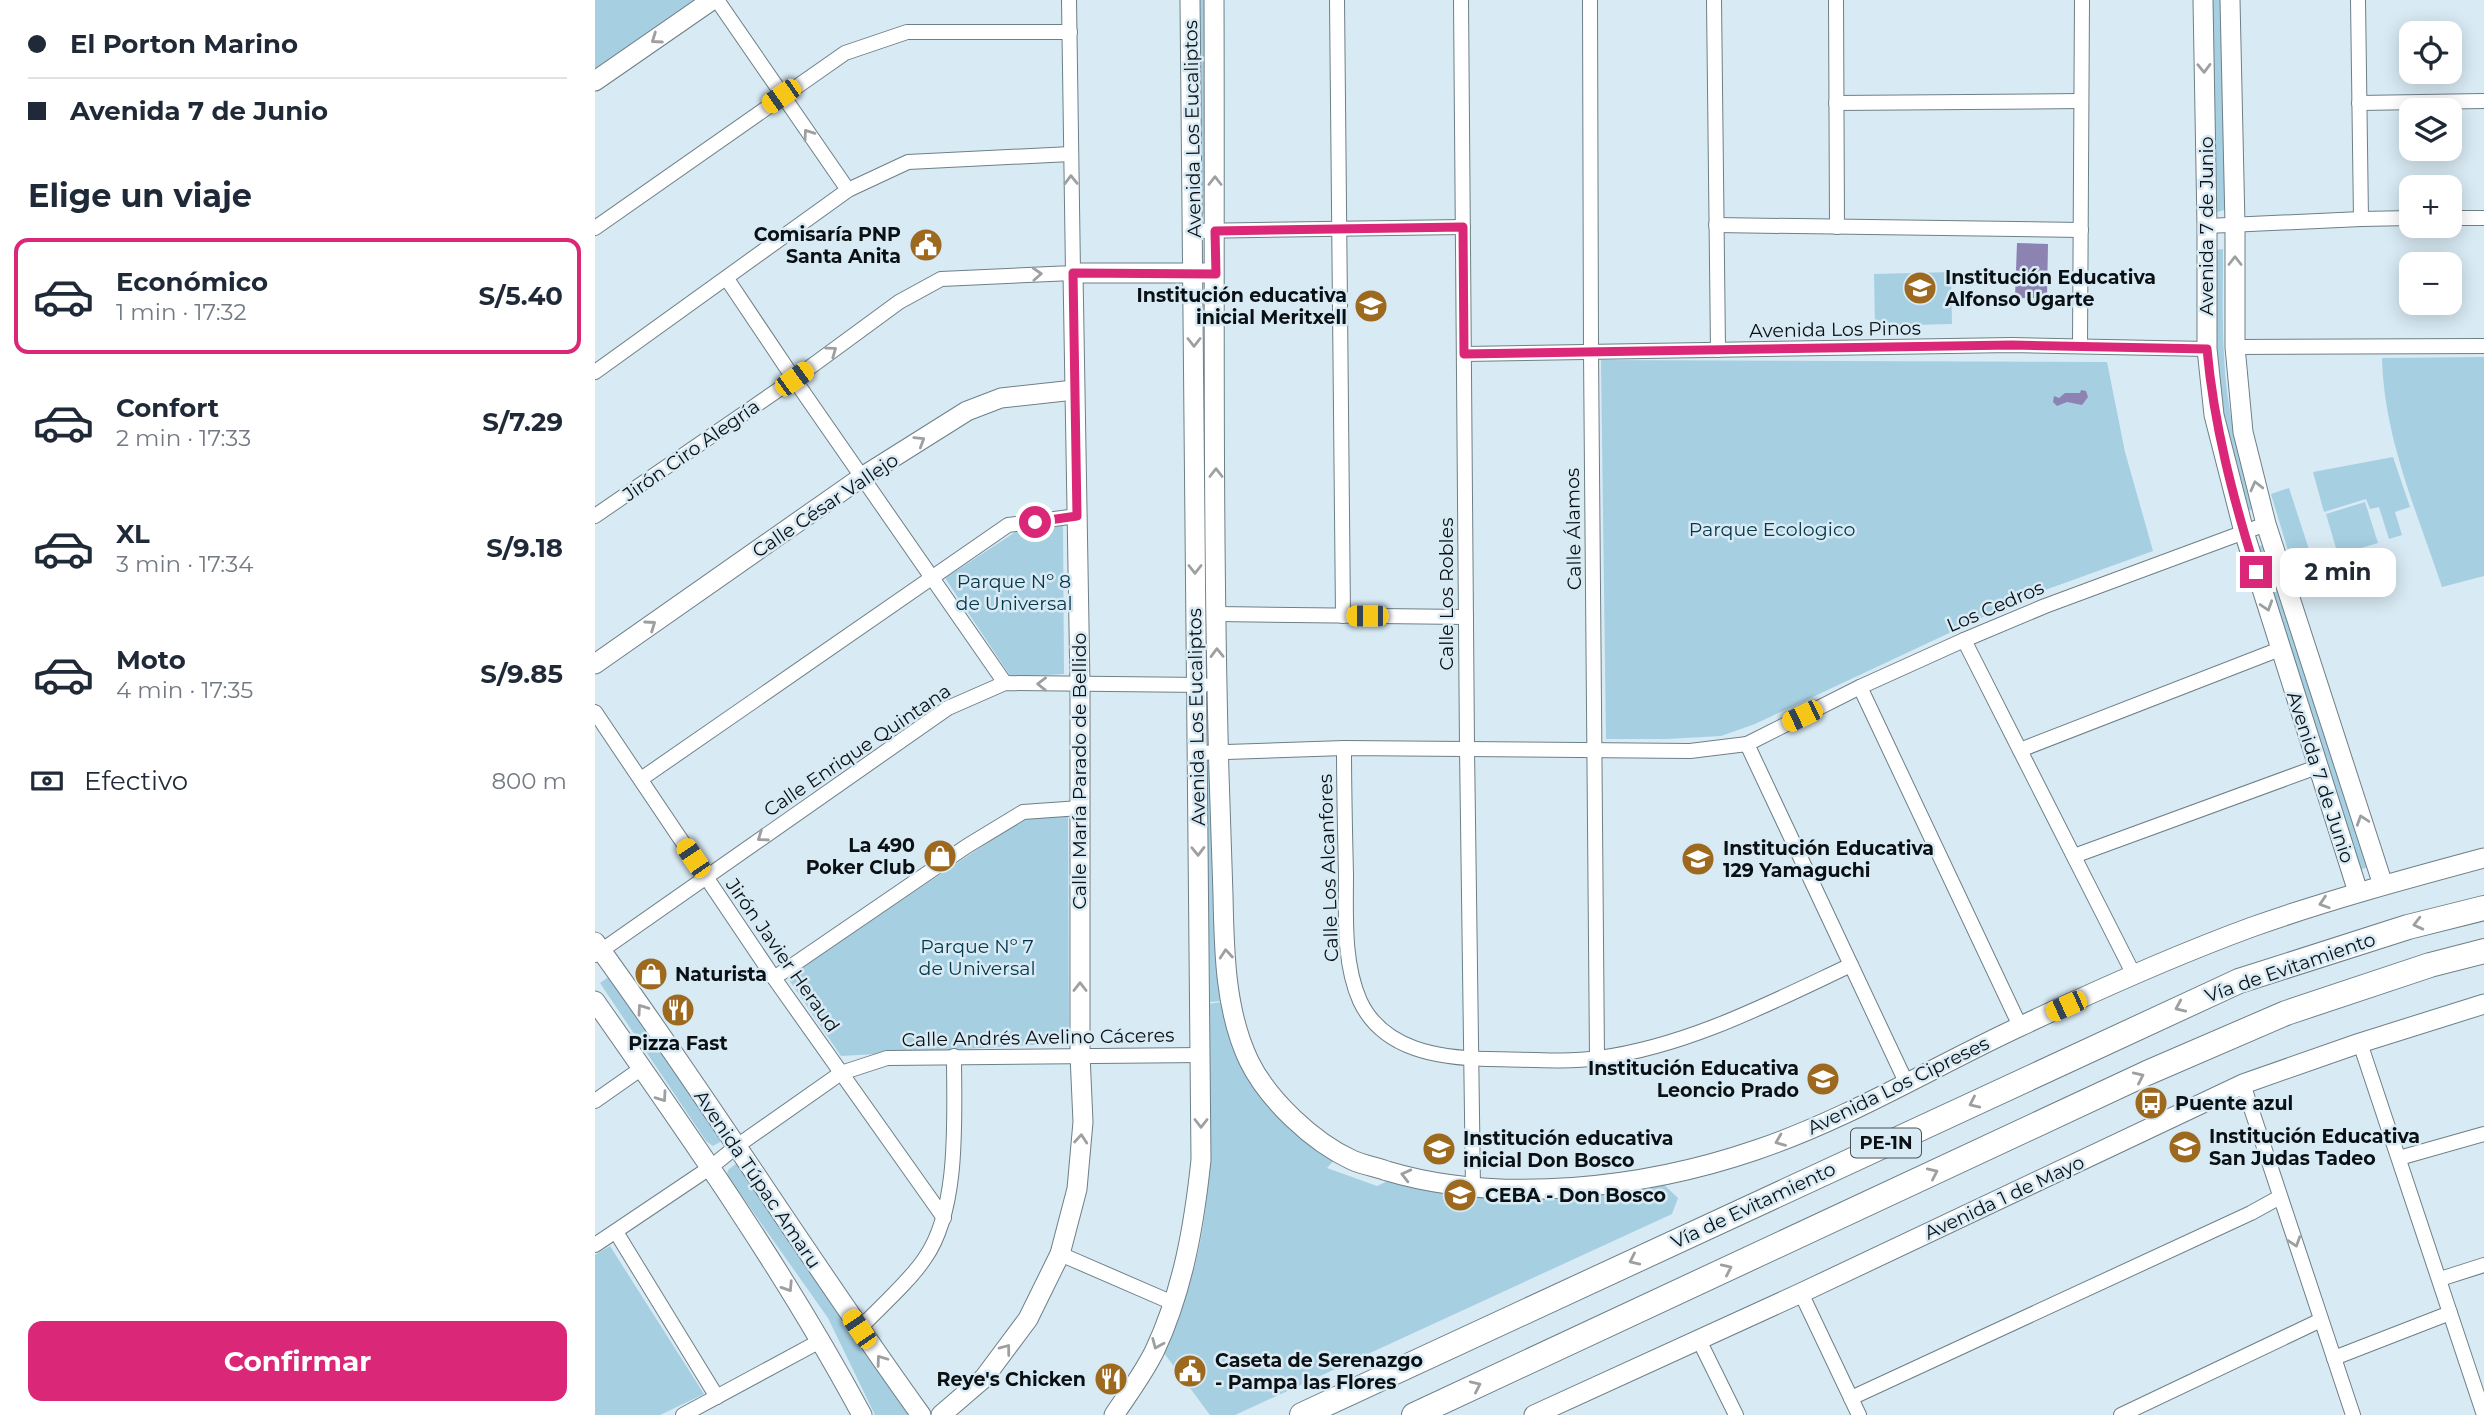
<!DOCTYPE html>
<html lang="es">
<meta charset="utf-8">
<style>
body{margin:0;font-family:Montserrat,sans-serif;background:#f6f6f7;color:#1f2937;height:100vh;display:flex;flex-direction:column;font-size:26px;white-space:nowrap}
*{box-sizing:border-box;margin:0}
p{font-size:23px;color:#747a83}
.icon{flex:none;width:38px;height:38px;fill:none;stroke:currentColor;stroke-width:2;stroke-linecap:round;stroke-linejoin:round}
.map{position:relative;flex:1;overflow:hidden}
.side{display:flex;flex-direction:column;background:#fff;width:595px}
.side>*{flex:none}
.hud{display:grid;align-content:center;height:154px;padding:0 28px;background:#fff}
.controls{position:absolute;left:1804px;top:21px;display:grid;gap:14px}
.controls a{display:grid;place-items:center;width:63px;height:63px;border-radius:14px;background:#fff;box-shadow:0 4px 18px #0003;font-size:35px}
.end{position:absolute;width:32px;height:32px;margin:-16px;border:9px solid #db2777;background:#fff;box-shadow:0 0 0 4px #fff}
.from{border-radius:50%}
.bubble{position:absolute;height:49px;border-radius:14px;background:#fff;box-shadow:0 4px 18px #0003;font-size:23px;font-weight:700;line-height:49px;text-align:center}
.car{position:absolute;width:21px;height:42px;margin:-21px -10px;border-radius:9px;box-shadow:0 0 5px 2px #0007;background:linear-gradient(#f5c518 24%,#345 0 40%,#f5c518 0 76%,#345 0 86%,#f5c518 0)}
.hud b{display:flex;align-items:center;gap:24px;height:66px;font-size:26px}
.hud b+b{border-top:2px solid #e0e1e3}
.hud i{width:18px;height:18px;background:#1f2937}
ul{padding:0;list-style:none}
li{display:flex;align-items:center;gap:21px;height:116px;margin:0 14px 10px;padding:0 14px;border:4px solid transparent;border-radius:14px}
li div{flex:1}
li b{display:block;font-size:26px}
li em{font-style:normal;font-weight:700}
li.active{border-color:#db2777}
li>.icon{width:63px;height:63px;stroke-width:1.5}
h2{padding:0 28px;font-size:32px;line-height:84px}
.pay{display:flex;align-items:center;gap:18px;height:77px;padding:0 28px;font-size:26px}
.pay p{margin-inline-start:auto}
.primary-button{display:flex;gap:14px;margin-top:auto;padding:14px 28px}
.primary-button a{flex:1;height:80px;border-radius:14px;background:#db2777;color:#fff;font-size:28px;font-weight:700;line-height:80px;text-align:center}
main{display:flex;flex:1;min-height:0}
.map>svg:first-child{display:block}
</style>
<main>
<section class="side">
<div class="hud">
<b><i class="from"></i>El Porton Marino</b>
<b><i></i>Avenida 7 de Junio</b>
</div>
<h2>Elige un viaje</h2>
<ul>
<li class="active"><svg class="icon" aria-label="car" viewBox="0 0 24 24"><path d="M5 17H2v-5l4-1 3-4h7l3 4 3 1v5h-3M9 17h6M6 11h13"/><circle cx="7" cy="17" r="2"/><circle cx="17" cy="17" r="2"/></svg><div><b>Económico</b><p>1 min · 17:32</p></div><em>S/5.40</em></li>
<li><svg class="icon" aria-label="car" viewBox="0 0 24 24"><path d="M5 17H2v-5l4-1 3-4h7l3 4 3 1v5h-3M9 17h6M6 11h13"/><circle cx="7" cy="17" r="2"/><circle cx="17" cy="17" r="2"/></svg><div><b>Confort</b><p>2 min · 17:33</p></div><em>S/7.29</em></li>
<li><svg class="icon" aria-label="car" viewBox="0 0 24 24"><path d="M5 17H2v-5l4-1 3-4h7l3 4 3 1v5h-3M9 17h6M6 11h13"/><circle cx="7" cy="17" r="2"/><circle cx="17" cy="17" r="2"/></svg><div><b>XL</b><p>3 min · 17:34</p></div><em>S/9.18</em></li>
<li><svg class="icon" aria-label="car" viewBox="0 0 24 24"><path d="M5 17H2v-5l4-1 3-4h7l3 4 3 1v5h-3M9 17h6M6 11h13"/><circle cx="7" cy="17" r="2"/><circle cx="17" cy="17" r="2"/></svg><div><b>Moto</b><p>4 min · 17:35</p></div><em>S/9.85</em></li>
</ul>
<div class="pay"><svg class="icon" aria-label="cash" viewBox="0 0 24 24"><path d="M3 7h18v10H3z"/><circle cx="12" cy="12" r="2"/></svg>Efectivo<p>800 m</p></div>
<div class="primary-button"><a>Confirmar</a></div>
</section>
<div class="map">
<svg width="1889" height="1415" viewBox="0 0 1889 1415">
<rect width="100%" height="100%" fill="#d8eaf4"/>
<!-- green -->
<g fill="#a7cfe2">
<path d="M0,0H101L0,73Z"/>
<path d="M602,0H611L613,213L604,214Z"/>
<path d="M1614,0H1628L1633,209L1622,212L1620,209Z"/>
<path d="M1628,249C1628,285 1627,321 1629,356C1631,408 1644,459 1659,509L1649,512L1632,444L1619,359L1618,250Z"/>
<path d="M1356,272L1357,324L1280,326L1279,274Z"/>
<path d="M1889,357V576L1847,587C1822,512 1789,438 1787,358Z"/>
<path d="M1006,360L1512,362L1530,452L1558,551L1431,597L1160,724L1126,736L1072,739H1011Z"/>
<path d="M1798,457L1815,507L1800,512L1807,535L1794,539L1784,507L1775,509L1771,499L1729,512L1718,472Z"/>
<path d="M1694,488L1721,571L1701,577L1676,494Z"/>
<path d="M1770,502L1783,543L1743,555L1731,514Z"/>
<path d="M468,526L469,674L416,677L350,578L422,531Z"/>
<path d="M1670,544L1777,866L1764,870L1660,548Z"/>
<path d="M616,766L626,1001L615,1002L611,767Z"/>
<path d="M473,812L474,1043L246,1056L192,977L437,813Z"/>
<path d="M15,976L126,1135L125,1142L118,1146L111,1141L5,983Z"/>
<path d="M627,1002L639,1048L740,1159L732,1168L782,1186L795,1180L1065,1181L1083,1198L1077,1214L640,1415H615L566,1349C578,1322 592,1293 600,1265C622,1180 614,1091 612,1004Z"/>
<path d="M142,1163L314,1413L313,1415H280L233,1318L132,1175L133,1170Z"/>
<path d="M15,1246L109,1394L65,1415H0V1255Z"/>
</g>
<!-- water -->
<g fill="#8c83b2">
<path d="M1422,243L1453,244L1452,298H1420Z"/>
<path d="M1486,390L1491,391L1493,397L1487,405L1472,402L1462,406L1458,402L1459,396L1464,398L1470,393H1485Z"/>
</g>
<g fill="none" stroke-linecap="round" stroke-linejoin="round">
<defs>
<g id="street">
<path d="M122,0L253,190"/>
<path d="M742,0L748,616"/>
<path d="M866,0L872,748L878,1188"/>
<path d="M995,0L996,353L1002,1058"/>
<path d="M1119,0L1123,350"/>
<path d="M1241,0L1242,227"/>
<path d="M1763,0L1766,219"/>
<path d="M1241,103L1486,101"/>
<path d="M1764,103L1889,101"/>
<path d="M1855,218H1889"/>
<path d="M1121,225L1486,230"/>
<path d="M1612,226L1766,219L1816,218"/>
<path d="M0,228L250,53L312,32H475"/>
<path d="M598,231L868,227"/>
<path d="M132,279L199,379L410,683"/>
<path d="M1485,345L1487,0"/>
<path d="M1640,347L1889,346"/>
<path d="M869,354L1417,345L1612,349"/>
<path d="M0,372L253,190L313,162L476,154"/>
<path d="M0,516L199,379L304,302L346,279L478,273L474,0"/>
<path d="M622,614L871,617"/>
<path d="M1369,640L1539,975"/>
<path d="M1265,687L1425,1026"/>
<path d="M0,712L179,978L349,1218"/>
<path d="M1152,744L1311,1082"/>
<path d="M749,748C749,790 750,833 751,875C751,915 748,963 765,1001C788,1050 844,1058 892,1059C929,1059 967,1063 1004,1058C1093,1046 1175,1003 1256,965"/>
<path d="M1425,750L1685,649"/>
<path d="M601,753L749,748L1095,751L1152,744L1265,687L1369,640L1450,606L1671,524"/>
<path d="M46,779L413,525L482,516"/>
<path d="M1479,856L1722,767"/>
<path d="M0,955L353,708L410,683L609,685"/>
<path d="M179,978L372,846L428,812L485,808"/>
<path d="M1765,1043L1889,1415"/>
<path d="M1648,1084L1758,1415"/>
<path d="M0,1101L47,1068"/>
<path d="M1804,1158L1889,1134"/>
<path d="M21,1232L122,1397"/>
<path d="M0,1245L116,1167L142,1146L246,1073L292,1058L607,1055"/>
<path d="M465,1254L578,1303"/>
<path d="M1845,1279L1889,1265"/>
<path d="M1206,1293L1264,1415"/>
<path d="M264,1329C284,1308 315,1281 330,1258C365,1208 359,1115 359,1056"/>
<path d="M1103,1338L1141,1415"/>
<path d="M1739,1358L1855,1313"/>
<path d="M1256,1398L1656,1213L1685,1197"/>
<path d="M88,1415L227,1340"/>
<path d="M1526,1415L1726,1320"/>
</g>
<g id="secondary">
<path d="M619,0C620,258 617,516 624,774C625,815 627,855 628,895C629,950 630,1011 654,1061C673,1100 718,1142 757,1160C768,1165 781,1167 792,1171C906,1205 1050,1188 1161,1150C1253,1119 1336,1068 1424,1027C1500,991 1578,956 1657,927C1733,900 1811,879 1889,858"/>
<path d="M1608,0L1612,226V349L1619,415L1649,532L1763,892"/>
<path d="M1635,0L1640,225V347L1648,432L1671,524L1788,885"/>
<path d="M0,81L117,0"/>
<path d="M0,664L267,477L372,411L406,398L479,390"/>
<path d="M0,942C113,1097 214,1260 326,1415"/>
<path d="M0,1001C94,1135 189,1270 267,1415"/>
<path d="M346,1415L389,1378L433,1319L465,1254L482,1189L488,1122L485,1055V685L478,273H610"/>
<path d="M519,1415C533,1394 549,1373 560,1350C588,1290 599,1226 606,1160L595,0"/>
<path d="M939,1415L1206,1293L1648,1084L1765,1043L1889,1004"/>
</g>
<g id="highway">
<path d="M707,1415L1644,981L1813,927L1889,908"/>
<path d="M819,1415L1552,1073L1691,1013L1835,965L1889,951"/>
</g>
</defs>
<!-- street casing -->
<use href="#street" stroke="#6e7f87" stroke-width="16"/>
<!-- secondary casing -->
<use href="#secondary" stroke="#6e7f87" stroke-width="21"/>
<!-- highway casing -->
<use href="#highway" stroke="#6e7f87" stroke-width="26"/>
<!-- street -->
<use href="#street" stroke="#fff" stroke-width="14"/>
<!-- secondary -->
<use href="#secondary" stroke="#fff" stroke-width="19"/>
<!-- highway -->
<use href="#highway" stroke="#fff" stroke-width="24"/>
</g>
<!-- one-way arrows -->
<defs><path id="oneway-chevron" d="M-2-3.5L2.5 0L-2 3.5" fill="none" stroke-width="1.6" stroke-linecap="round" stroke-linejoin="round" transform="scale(1.75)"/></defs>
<g stroke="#9d9fa1">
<use href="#oneway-chevron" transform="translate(61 39) rotate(145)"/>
<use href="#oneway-chevron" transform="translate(1609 68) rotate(89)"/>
<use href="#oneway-chevron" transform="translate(213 134) rotate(-125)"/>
<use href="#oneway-chevron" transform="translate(476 180) rotate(-91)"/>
<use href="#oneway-chevron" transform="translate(620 181) rotate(-90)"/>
<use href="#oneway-chevron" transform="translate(1640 261) rotate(-90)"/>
<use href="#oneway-chevron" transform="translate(442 274) rotate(-3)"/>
<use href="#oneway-chevron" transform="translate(599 342) rotate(90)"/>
<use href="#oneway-chevron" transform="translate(237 351) rotate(-36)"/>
<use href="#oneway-chevron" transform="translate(325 441) rotate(-32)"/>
<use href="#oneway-chevron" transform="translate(621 473) rotate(-90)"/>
<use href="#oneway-chevron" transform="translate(1661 486) rotate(-104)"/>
<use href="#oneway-chevron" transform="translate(600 569) rotate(90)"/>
<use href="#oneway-chevron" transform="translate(1672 606) rotate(72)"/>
<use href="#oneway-chevron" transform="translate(56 625) rotate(-35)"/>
<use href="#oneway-chevron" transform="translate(622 653) rotate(-91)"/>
<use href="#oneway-chevron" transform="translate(447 684) rotate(-179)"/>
<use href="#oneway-chevron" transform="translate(1767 820) rotate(-108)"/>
<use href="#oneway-chevron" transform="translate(167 837) rotate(145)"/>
<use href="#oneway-chevron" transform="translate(603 851) rotate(89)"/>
<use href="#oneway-chevron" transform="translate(1729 903) rotate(162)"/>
<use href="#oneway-chevron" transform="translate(1823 924) rotate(166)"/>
<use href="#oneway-chevron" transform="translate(631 954) rotate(-95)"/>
<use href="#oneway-chevron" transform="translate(485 987) rotate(-90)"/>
<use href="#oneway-chevron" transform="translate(1585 1007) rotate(156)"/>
<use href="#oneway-chevron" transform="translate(47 1009) rotate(-125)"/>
<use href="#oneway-chevron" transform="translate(1544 1077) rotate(-25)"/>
<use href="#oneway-chevron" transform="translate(67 1097) rotate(55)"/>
<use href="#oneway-chevron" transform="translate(1379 1103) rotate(155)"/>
<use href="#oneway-chevron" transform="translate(606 1123) rotate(90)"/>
<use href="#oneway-chevron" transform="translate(486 1139) rotate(-85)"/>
<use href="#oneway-chevron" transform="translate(1185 1141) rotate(158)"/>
<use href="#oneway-chevron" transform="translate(1338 1173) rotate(-25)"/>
<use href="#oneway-chevron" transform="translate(811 1175) rotate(-166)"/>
<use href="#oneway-chevron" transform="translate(1700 1242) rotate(72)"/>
<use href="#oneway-chevron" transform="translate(1039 1260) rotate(155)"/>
<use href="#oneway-chevron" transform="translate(1132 1269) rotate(-25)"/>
<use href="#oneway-chevron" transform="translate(193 1287) rotate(57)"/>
<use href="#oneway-chevron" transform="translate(562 1344) rotate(113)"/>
<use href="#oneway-chevron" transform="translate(411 1349) rotate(-53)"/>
<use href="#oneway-chevron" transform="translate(286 1360) rotate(-126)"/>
<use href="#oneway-chevron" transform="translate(881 1386) rotate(-25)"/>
</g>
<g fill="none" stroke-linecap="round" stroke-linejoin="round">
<!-- route -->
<path stroke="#db2777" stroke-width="9" d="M440,522L482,516L478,273L621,274L620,231L868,227L869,354L1417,345L1612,349C1619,426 1638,498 1661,572"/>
</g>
<!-- icons -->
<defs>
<symbol id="civic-disc" viewBox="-11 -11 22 22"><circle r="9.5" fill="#9c691f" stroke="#d8eaf4"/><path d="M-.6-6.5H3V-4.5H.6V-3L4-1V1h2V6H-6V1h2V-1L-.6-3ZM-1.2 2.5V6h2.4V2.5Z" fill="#fff"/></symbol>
<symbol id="school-disc" viewBox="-11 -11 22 22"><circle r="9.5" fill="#9c691f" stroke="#d8eaf4"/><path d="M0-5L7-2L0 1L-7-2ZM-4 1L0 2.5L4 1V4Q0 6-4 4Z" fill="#fff"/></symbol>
<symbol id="shop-disc" viewBox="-11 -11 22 22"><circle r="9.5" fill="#9c691f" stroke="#d8eaf4"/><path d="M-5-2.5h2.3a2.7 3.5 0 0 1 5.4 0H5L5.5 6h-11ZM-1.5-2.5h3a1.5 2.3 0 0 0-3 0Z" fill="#fff"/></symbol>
<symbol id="restaurant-disc" viewBox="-11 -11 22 22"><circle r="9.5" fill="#9c691f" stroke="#d8eaf4"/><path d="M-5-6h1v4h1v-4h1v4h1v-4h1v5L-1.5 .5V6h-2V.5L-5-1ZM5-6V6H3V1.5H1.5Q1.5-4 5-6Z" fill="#fff"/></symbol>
<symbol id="bus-disc" viewBox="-11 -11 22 22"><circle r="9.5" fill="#9c691f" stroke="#d8eaf4"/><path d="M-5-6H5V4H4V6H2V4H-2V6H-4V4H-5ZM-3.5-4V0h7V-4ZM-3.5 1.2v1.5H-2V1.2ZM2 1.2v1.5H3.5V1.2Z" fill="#fff"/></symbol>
</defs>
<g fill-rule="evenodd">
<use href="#civic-disc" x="312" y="226" width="38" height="38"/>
<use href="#school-disc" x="1306" y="269" width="38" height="38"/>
<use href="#school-disc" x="757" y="287" width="38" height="38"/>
<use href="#shop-disc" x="326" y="837" width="38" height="38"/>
<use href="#school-disc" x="1084" y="840" width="38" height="38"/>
<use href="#shop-disc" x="37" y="955" width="38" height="38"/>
<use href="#restaurant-disc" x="64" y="991" width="38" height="38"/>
<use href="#school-disc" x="1209" y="1060" width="38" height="38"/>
<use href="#bus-disc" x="1537" y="1084" width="38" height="38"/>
<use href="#school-disc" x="1571" y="1128" width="38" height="38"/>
<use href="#school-disc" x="825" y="1130" width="38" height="38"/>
<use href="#school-disc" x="846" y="1176" width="38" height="38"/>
<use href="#civic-disc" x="576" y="1352" width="38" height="38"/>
<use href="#restaurant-disc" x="497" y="1360" width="38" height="38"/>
</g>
<g text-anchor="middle" stroke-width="5" stroke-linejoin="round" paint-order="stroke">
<!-- shield labels -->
<rect fill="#d8eaf4" stroke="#485156" stroke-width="2" x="1256" y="1128.5" width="70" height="29" rx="5"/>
<g font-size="18" font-weight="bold" fill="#0a1013">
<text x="1291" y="1149">PE-1N</text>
</g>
<!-- street labels -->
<g font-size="19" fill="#0a1013" stroke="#d8eaf4">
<text transform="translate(597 129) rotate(-91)" y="7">Avenida Los Eucaliptos</text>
<text transform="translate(1611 226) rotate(-90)" y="7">Avenida 7 de Junio</text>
<text transform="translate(1240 329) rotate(-1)" y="7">Avenida Los Pinos</text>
<text transform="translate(96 450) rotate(-35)" y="7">Jirón Ciro Alegría</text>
<text transform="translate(230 505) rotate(-34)" y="7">Calle César Vallejo</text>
<text transform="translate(978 529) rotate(-91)" y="7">Calle Álamos</text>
<text transform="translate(851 594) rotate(-90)" y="7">Calle Los Robles</text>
<text transform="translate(1400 606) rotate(-23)" y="7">Los Cedros</text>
<text transform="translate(601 717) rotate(-91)" y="7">Avenida Los Eucaliptos</text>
<text transform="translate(262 750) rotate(-34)" y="7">Calle Enrique Quintana</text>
<text transform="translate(484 771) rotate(-90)" y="7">Calle María Parado de Bellido</text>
<text transform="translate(1726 777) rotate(72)" y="7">Avenida 7 de Junio</text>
<text transform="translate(733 868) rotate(-92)" y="7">Calle Los Alcanfores</text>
<text transform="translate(188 955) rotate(55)" y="7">Jirón Javier Heraud</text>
<text transform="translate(1695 967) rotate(-19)" y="7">Vía de Evitamiento</text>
<text transform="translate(443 1037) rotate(-1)" y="7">Calle Andrés Avelino Cáceres</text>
<text transform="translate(1303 1085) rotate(-26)" y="7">Avenida Los Cipreses</text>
<text transform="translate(163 1179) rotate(56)" y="7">Avenida Túpac Amaru</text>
<text transform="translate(1409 1197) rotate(-25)" y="7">Avenida 1 de Mayo</text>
<text transform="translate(1158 1205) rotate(-25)" y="7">Vía de Evitamiento</text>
</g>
<!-- poi labels -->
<g font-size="19" font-weight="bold" fill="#0a1013" stroke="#d8eaf4" text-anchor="start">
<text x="306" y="241" text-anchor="end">Comisaría PNP<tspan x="306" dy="22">Santa Anita</tspan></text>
<text x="1350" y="284">Institución Educativa<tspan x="1350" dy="22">Alfonso Ugarte</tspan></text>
<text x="752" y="302" text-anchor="end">Institución educativa<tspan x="752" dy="22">inicial Meritxell</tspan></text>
<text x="320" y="852" text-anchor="end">La 490<tspan x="320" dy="22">Poker Club</tspan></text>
<text x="1128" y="855">Institución Educativa<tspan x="1128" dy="22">129 Yamaguchi</tspan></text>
<text x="80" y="981">Naturista</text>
<text x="83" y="1050" text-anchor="middle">Pizza Fast</text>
<text x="1204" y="1075" text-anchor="end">Institución Educativa<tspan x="1204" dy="22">Leoncio Prado</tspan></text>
<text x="1580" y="1110">Puente azul</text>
<text x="1614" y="1143">Institución Educativa<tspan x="1614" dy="22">San Judas Tadeo</tspan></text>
<text x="868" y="1145">Institución educativa<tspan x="868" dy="22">inicial Don Bosco</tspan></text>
<text x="890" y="1202">CEBA - Don Bosco</text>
<text x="620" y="1367">Caseta de Serenazgo<tspan x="620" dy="22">- Pampa las Flores</tspan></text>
<text x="491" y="1386" text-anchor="end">Reye's Chicken</text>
</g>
<!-- park labels -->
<g font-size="19" fill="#05374a" stroke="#d8eaf4">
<text x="1177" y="536">Parque Ecologico</text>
<text x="419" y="588">Parque Nº 8<tspan x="419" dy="22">de Universal</tspan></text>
<text x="382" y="953">Parque Nº 7<tspan x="382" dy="22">de Universal</tspan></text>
</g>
</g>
</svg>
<div class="controls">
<a><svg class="icon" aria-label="locate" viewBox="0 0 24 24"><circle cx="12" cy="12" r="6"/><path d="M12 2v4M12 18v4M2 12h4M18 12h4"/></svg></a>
<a><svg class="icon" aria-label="layers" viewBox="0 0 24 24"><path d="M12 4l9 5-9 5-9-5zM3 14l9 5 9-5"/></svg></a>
<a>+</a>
<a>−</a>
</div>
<i class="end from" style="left:440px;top:522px"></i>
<i class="end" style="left:1661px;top:572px"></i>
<div class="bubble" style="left:1685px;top:548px;width:116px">2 min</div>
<i class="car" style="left:186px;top:96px;rotate:235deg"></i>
<i class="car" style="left:199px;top:379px;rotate:54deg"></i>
<i class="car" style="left:772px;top:616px;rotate:270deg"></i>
<i class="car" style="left:1207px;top:716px;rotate:244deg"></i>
<i class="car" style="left:98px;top:858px;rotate:326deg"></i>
<i class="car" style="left:1471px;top:1006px;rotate:246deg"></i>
<i class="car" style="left:264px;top:1329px;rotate:326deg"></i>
</div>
</main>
